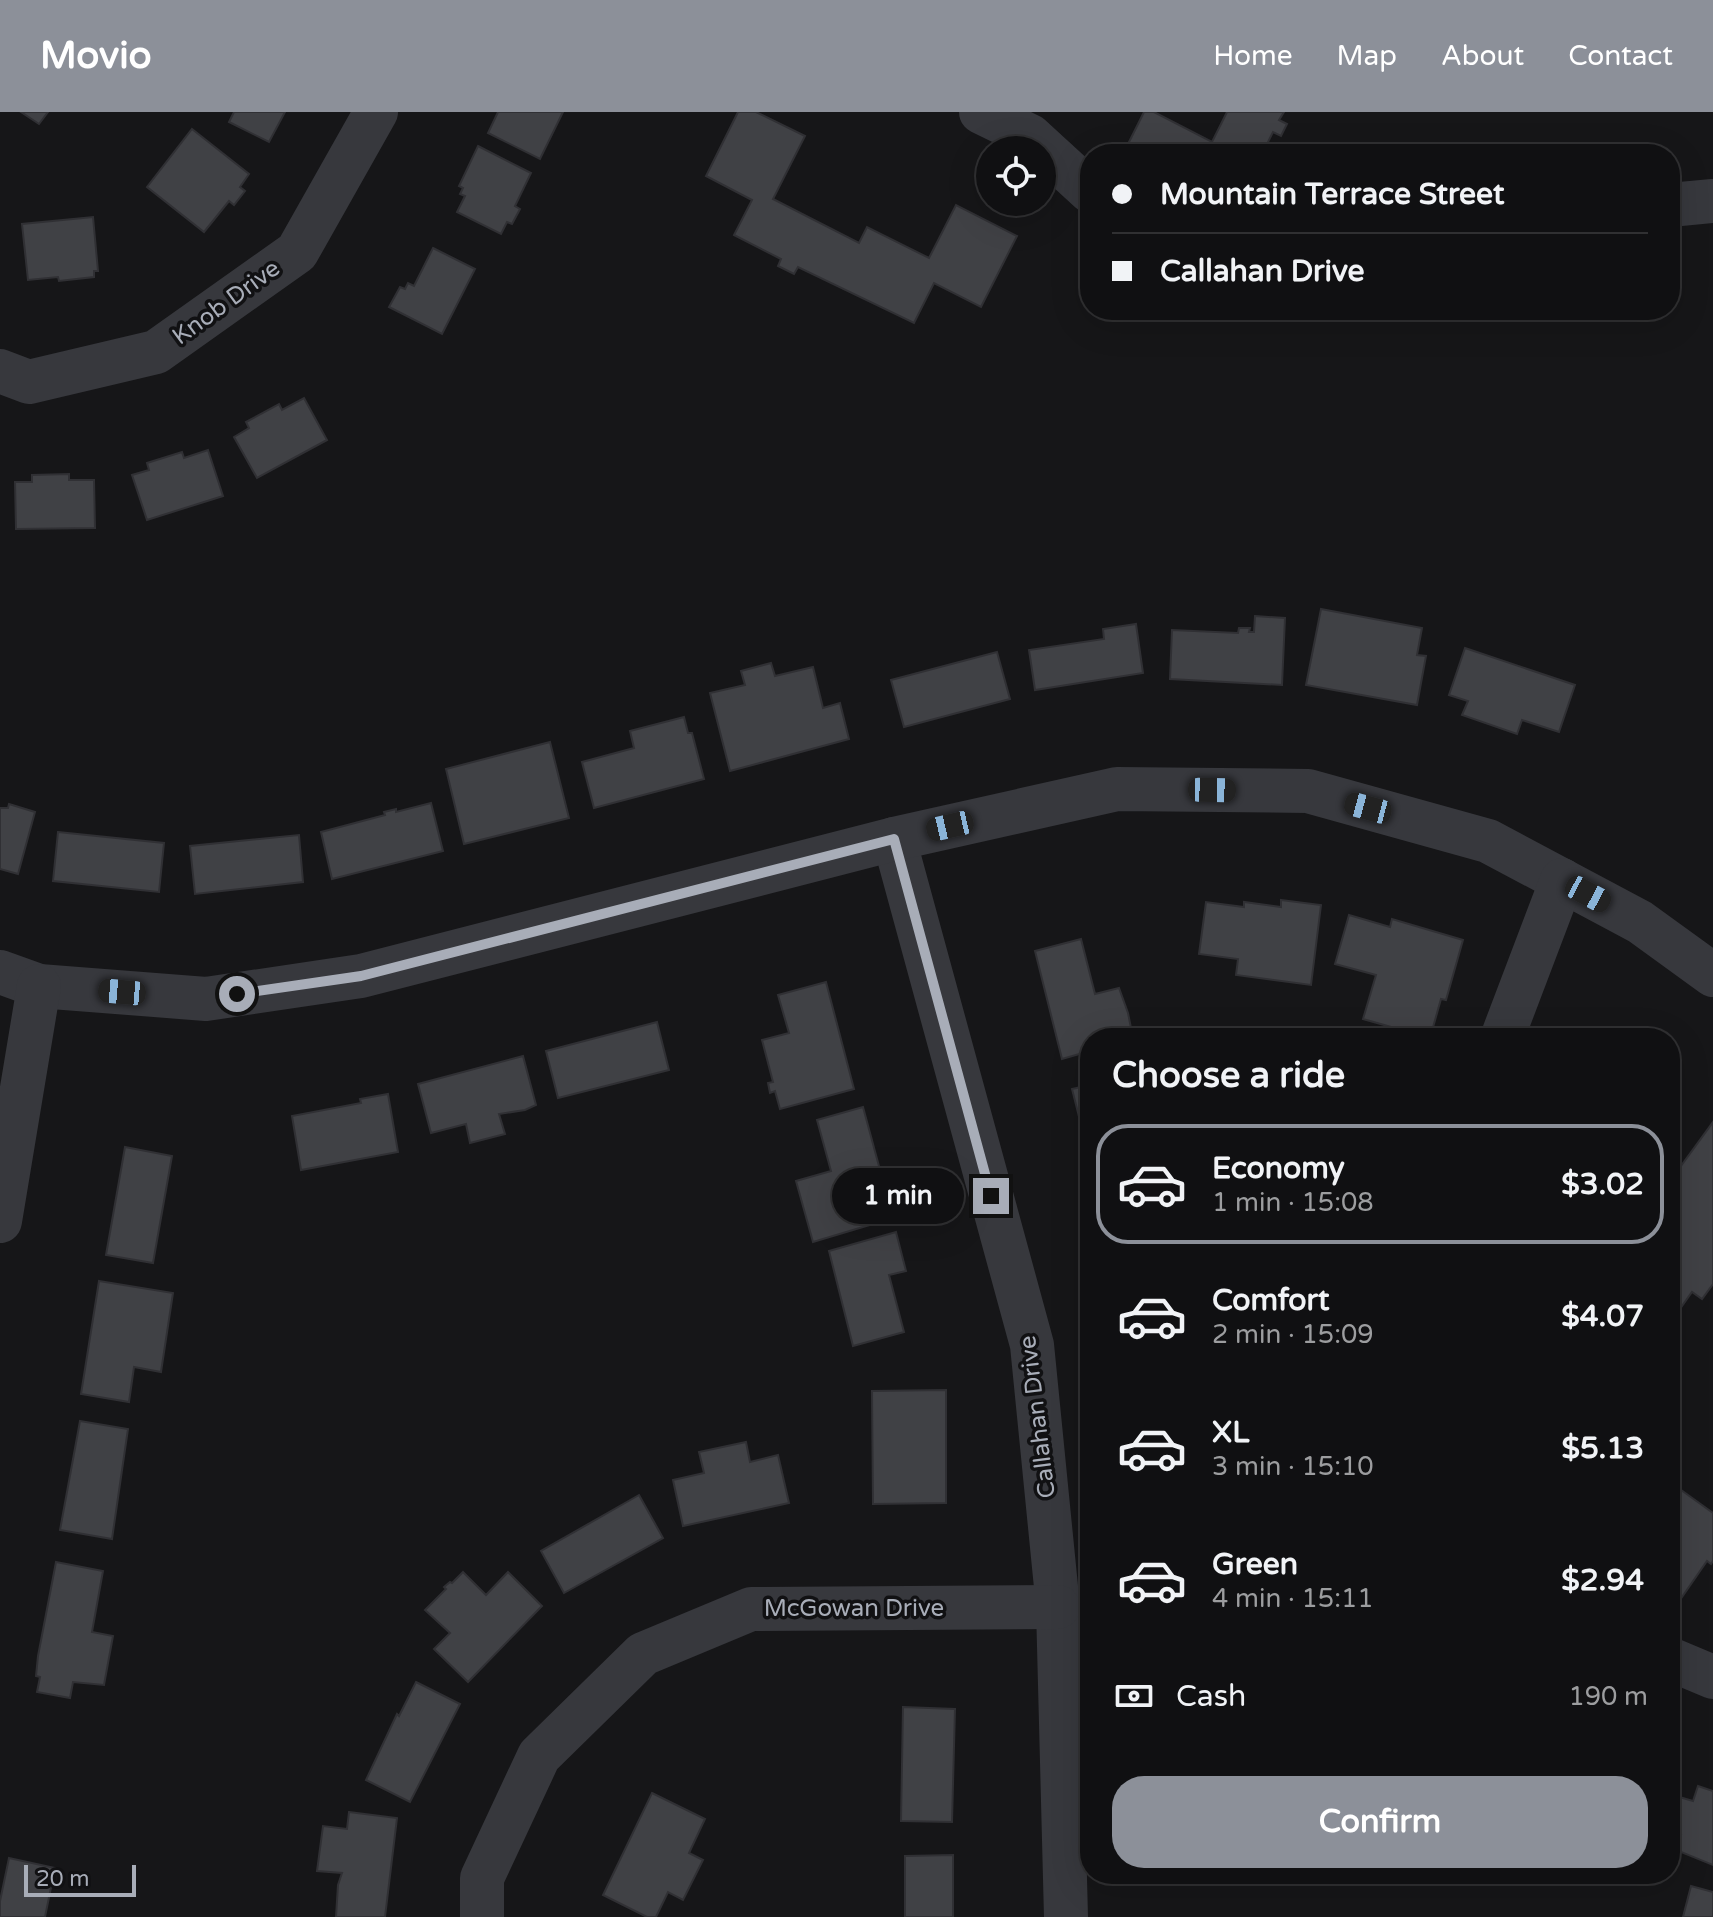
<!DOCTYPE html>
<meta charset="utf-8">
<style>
body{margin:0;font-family:"Varela Round",sans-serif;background:#19191b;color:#f1f3f6;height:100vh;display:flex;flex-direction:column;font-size:30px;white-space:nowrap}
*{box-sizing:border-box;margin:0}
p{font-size:26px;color:#9c9d9f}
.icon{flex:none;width:44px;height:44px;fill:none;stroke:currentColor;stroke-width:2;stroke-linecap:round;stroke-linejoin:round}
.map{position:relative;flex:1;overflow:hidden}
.side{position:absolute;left:1080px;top:916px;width:600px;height:856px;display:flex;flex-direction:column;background:#101012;border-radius:32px;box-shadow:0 8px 32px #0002,0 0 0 2px #303032}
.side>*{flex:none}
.guide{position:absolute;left:1080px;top:32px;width:600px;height:176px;border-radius:32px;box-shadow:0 8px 32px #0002,0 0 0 2px #303032;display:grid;align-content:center;height:176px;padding:0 32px;background:#101012}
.buttons{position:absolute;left:976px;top:24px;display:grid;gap:16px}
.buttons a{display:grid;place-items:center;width:80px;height:80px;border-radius:50%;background:#101012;box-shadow:0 8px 32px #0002,0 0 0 2px #303032;font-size:40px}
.scale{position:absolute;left:24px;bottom:20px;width:112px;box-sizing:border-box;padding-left:8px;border:4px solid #a8adb8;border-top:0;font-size:22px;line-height:28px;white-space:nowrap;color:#a8adb8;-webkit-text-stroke:6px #111113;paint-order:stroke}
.end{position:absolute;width:36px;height:36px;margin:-18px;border:10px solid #a8adb8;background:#111;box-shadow:0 0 0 4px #111}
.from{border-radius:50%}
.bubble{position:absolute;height:56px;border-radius:28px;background:#101012;box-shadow:0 8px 32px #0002,0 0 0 2px #303032;font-size:26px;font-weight:800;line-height:56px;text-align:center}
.car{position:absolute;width:24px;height:48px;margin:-24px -12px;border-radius:10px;box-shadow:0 0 6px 2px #0007;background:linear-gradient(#222 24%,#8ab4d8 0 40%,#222 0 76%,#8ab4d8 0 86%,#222 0)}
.guide b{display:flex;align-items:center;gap:28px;height:76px;font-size:30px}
.guide b+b{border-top:2px solid #303032}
.guide i{width:20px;height:20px;background:#f1f3f6}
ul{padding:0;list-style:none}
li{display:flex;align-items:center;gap:24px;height:120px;margin:0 16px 12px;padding:0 16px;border:4px solid transparent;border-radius:32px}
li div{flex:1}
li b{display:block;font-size:30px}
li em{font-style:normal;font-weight:800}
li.active{border-color:#8c9099}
li>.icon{width:72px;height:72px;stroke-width:1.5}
h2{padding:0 32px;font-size:36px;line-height:96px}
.pay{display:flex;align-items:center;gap:20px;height:88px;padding:0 32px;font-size:30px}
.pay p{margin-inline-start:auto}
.primary-button{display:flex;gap:16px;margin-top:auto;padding:16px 32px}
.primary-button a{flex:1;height:92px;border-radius:32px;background:#8c9099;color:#fff;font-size:32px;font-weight:800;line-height:92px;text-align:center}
header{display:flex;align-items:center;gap:48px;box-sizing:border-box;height:112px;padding:0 40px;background:#8c9099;color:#fff}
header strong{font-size:38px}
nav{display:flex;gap:44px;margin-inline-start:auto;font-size:28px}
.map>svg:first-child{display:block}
</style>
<header>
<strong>Movio</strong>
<nav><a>Home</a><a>Map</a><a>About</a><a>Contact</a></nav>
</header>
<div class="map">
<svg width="1713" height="1805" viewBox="0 0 1713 1805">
<rect width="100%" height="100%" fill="#161618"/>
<!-- building -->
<g fill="#404145" stroke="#303034" stroke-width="2">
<path d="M21,0H48L39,12Z"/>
<path d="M234,0H285L269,30L229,10Z"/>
<path d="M498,0H563L540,47L488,21Z"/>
<path d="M738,0H756L805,24L773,87L859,131L867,115L929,146L956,93L1017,124L981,195L934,171L914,211L798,155L794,162L778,154L781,147L734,123L752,88L706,64Z"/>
<path d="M1144,0H1154L1212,30L1227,0H1284L1279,8L1287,12L1281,24L1273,20L1262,42H1123Z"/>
<path d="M192,17L249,62L240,75L245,79L234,93L229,89L204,120L147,75Z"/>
<path d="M478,34L531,61L515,94L520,97L512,112L507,110L501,122L457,100L465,84L460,82L463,76L459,74Z"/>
<path d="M93,105L98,159H94V165L59,169L58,165L28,168L22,112Z"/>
<path d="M433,136L475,157L442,222L389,195L400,175L405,177L408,171L414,174Z"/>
<path d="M304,286L327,328L257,366L234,325L249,316L246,310L279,292L282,298Z"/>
<path d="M208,338L223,384L147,408L132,363L149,358L147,351L182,340L184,346Z"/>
<path d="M69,362V368H94L95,416L16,417L15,370H32V363Z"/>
<path d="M1321,497L1422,516L1417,543L1426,544L1417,593L1306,573Z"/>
<path d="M1255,504L1285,506L1282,573L1170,567L1172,518L1238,521L1239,516H1250L1249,520H1254Z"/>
<path d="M1136,512L1143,561L1035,578L1029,538L1104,527L1103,517Z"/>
<path d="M1465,536L1575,573L1559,620L1522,608L1517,622L1462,603L1468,589L1449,583Z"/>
<path d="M997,540L1010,587L904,615L891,568Z"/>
<path d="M771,551L775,564L813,555L823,596L840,591L849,627L730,659L710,581L745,573L741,559Z"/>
<path d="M684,605L688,621H692L704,667L594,696L582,650L634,636L630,619Z"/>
<path d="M550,630L569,706L464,732L446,657Z"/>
<path d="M431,691L443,739L332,767L321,720L385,703L384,700L396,697V700Z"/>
<path d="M9,692L35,700L18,762L0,757V696H8Z"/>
<path d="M58,720L164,731L159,780L53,769Z"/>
<path d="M299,723L303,770L195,782L190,734Z"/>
<path d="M1281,788L1321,793L1311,873L1236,863L1238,847L1199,842L1206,790L1244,795V790L1281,795Z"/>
<path d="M1349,803L1390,815L1392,807L1463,828L1446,888L1441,887L1430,926L1363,907L1376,863L1335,852Z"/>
<path d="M1081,827L1095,882L1119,876L1128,901L1133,926H1090V939L1062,947L1035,839Z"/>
<path d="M826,870L854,977L780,997L775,979L770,981L768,971L773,970L762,928L789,921L778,883Z"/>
<path d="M657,910L669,958L558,986L546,939Z"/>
<path d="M523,944L536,993L525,998L499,1002L505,1022L470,1031L466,1012L431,1021L418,972Z"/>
<path d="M1090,973V1048L1072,977Z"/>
<path d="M388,982L398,1040L301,1058L292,1004L361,991L360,987Z"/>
<path d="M863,995L893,1106L813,1130L796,1069L831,1059L817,1008Z"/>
<path d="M1713,1010V1172L1702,1187L1692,1180L1670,1211V1069Z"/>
<path d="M125,1035L172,1044L153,1151L106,1143Z"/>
<path d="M896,1120L906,1159L889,1163L904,1220L853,1234L829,1139Z"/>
<path d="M99,1169L173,1181L161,1260L134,1255L129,1290L81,1282Z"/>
<path d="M946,1278V1391L873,1392L872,1279Z"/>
<path d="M80,1309L128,1317L112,1427L60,1418Z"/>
<path d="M746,1330L750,1350L778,1343L789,1391L683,1414L673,1368L704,1361L699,1340Z"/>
<path d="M1670,1370L1713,1401V1449L1711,1452L1707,1449L1682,1485L1670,1476Z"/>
<path d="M639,1383L663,1426L564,1481L541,1439Z"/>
<path d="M56,1450L103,1459L92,1520L113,1524L104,1573L73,1570L70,1586L37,1580L40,1565L36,1564L38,1544Z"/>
<path d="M463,1460L486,1483L508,1460L542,1494L468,1570L434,1537L450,1521L425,1498L446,1477L444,1475L450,1470L452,1471Z"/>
<path d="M416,1570L460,1592L410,1690L366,1668L397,1602L399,1604Z"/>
<path d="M903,1595L955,1597L952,1710L901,1709Z"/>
<path d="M1698,1674L1713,1679V1753L1676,1738L1681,1723L1670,1719V1702L1676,1684L1693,1689Z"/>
<path d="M652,1681L705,1707L689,1741L703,1748L683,1788L668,1780L656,1805H647L603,1783Z"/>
<path d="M349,1700L397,1706L385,1805H336L338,1773L342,1761L317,1759L323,1714L347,1717Z"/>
<path d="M953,1743V1805H905V1744Z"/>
<path d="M9,1746L55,1756L45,1805H0V1789Z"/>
<path d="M1167,1762H1236V1769H1168Z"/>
<path d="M1691,1774L1713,1780V1805H1683Z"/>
</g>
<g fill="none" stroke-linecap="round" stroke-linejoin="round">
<!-- minor -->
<g stroke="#37383d" stroke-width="44">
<path d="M981,0L1030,24L1090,79"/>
<path d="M1670,93L1713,89"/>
<path d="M0,259L29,270L156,240L297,140L376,0"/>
<path d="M894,727L1032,1233L1058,1495L1066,1805"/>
<path d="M0,860L39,874L206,887L361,864L894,727L1117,677L1308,679L1488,729L1640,810L1713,863"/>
<path d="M1502,926L1562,768"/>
<path d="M0,1109L39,874"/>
<path d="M1670,1547L1713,1565"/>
<path d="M482,1805V1766L539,1644L643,1542L751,1497L1058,1495"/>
</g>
</g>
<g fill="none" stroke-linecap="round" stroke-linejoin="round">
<!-- route -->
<path stroke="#a8adb8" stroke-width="10" d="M237,882L361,864L894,727L991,1084"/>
</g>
<g text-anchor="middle" stroke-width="7" stroke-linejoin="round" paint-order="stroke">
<!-- street labels -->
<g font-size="24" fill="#a8adb8" stroke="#111113">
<text transform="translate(226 190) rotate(-36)" y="8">Knob Drive</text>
<text transform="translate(1037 1305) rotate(-97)" y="8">Callahan Drive</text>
<text x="854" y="1504">McGowan Drive</text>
</g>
</g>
</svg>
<div class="buttons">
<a><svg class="icon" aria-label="locate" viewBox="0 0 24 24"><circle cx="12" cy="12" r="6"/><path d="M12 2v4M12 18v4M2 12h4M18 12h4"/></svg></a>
</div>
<div class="scale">20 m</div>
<i class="end from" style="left:237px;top:882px"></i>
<i class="end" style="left:991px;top:1084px"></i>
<div class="bubble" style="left:832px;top:1056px;width:132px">1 min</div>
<i class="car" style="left:1212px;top:678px;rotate:91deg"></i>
<i class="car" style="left:1368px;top:696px;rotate:285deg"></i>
<i class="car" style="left:950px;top:714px;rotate:257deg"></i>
<i class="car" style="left:1588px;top:782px;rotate:118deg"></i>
<i class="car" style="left:122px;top:880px;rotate:275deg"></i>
<div class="guide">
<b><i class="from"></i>Mountain Terrace Street</b>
<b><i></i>Callahan Drive</b>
</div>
<section class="side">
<h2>Choose a ride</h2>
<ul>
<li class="active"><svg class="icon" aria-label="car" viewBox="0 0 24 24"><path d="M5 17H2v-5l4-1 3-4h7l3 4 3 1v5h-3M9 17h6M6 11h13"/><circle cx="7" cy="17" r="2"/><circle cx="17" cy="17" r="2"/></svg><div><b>Economy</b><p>1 min · 15:08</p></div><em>$3.02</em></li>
<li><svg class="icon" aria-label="car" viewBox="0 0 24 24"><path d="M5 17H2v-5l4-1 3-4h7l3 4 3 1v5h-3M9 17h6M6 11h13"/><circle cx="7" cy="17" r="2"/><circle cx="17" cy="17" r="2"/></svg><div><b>Comfort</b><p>2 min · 15:09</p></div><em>$4.07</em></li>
<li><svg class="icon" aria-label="car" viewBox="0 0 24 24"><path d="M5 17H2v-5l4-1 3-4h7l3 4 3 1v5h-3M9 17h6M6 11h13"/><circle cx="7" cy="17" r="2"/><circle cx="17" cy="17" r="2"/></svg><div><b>XL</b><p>3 min · 15:10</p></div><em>$5.13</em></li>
<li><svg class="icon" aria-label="car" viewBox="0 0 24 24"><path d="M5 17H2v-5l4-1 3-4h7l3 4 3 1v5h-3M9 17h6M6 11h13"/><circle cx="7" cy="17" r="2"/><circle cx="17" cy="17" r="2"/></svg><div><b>Green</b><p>4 min · 15:11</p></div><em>$2.94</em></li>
</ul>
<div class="pay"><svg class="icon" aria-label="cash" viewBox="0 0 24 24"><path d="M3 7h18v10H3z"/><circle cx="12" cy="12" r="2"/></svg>Cash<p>190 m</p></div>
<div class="primary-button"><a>Confirm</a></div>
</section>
</div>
